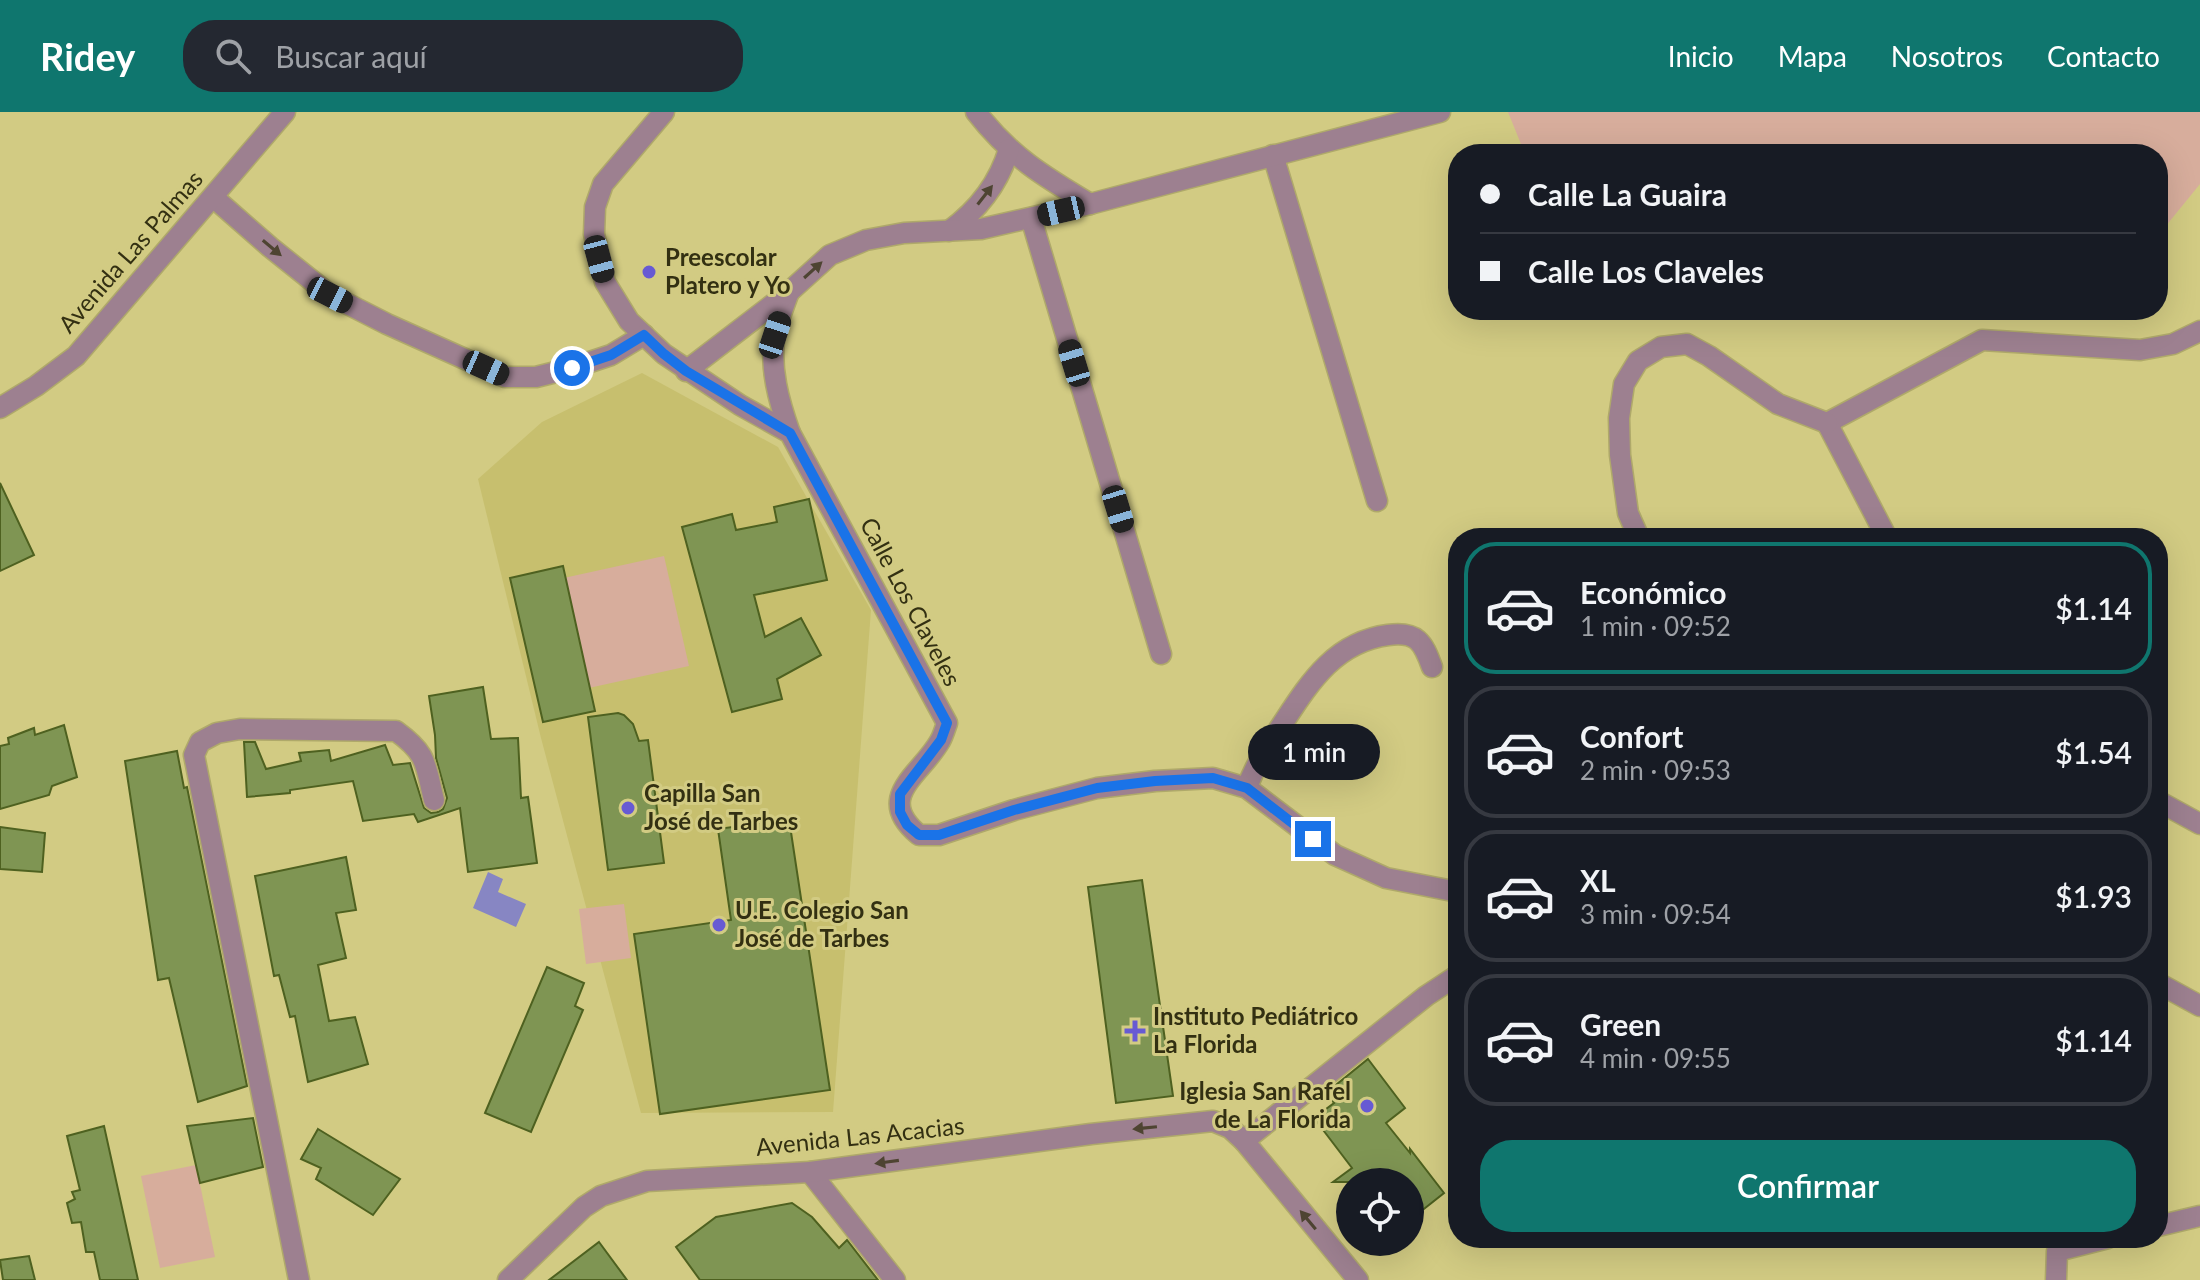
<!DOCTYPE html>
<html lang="es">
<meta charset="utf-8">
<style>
body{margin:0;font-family:Lato,sans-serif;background:#242831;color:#f1f3f6;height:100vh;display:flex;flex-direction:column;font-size:30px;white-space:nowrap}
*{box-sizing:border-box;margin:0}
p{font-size:26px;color:#9ea1a6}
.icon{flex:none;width:44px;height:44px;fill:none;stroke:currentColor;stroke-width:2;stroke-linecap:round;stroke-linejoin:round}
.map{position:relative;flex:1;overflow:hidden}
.sheet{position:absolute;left:1448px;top:416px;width:720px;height:720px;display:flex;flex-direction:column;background:#171b24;border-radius:32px;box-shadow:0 8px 32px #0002}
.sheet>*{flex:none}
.banner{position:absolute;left:1448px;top:32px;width:720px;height:176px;border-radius:32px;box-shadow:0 8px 32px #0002;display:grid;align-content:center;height:176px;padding:0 32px;background:#171b24}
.fabs{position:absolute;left:1336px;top:1056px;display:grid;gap:16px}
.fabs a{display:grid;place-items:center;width:88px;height:88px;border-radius:50%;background:#171b24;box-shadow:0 8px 32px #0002;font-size:40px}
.end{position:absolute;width:36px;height:36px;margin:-18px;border:10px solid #1a73e8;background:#fff;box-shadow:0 0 0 4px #fff}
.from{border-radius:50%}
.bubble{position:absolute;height:56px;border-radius:28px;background:#171b24;box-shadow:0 8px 32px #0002;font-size:26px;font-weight:600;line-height:56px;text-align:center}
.car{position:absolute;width:24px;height:48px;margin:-24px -12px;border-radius:10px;box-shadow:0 0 6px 2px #0007;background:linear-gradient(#222 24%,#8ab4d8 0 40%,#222 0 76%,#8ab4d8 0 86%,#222 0)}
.banner b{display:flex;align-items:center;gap:28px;height:76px;font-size:30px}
.banner b+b{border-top:2px solid #363941}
.banner i{width:20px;height:20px;background:#f1f3f6}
ul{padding:14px 0 0;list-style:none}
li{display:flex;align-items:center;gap:24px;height:132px;margin:0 16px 12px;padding:0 16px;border:4px solid #363941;border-radius:32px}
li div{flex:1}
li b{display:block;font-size:30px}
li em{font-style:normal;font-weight:600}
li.selected{border-color:#0f766e}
li>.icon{width:72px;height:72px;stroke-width:1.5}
.action{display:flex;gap:16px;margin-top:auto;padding:16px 32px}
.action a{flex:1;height:92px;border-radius:32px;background:#0f766e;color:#fff;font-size:32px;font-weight:600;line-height:92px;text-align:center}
header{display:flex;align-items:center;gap:48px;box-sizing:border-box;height:112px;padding:0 40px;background:#0f766e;color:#fff}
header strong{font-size:38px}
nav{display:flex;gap:44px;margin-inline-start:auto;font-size:28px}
.search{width:560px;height:72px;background:#242831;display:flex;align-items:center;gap:20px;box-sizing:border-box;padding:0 28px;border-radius:32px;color:#9ea1a6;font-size:30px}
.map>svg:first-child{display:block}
</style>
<header>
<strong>Ridey</strong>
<div class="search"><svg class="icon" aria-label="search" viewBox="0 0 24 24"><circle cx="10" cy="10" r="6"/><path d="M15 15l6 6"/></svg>Buscar aquí</div>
<nav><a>Inicio</a><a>Mapa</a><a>Nosotros</a><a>Contacto</a></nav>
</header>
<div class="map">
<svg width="2200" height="1168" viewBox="0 0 2200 1168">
<rect width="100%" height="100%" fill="#d2cb83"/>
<!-- built -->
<path fill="#c7bf6e" d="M642,261L778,335L871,498L833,1000L641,1001L541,626L478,367L542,310Z"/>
<!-- green -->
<g fill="#d7ad9c">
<path d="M1508,0H2200V72L2165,115L2158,116V42H1525Z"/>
<path d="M664,444L689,554L575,579L550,469Z"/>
<path d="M624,792L631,846L586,852L579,797Z"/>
<path d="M196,1053L215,1145L160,1156L141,1064Z"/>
</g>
<!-- water -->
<path fill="#8786c3" d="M488,760L503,767L498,780L526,792L516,815L473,796Z"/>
<!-- building -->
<g fill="#7f9553" stroke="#4e6120" stroke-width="2">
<path d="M0,371L34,443L0,459Z"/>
<path d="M809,387L827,468L754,483L765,525L801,506L821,543L777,567L782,587L732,600L682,415L732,402L736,418L777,410L774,395Z"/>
<path d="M563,454L595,599L543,610L510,466Z"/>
<path d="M483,575L491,627L518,626L521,686L528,685L537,751L468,760L460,696L418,710L414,702L363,709L353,669L290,678V681L247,685L244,630H255L266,657L301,649L299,641L329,638L331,649L385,633L393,653L410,651L424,696L431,701L438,700L443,697L447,686L436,646L435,623L429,584Z"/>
<path d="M618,601L624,603L633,612L639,629L648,628L664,751L608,758L588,605Z"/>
<path d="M64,613L77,665L52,674L49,683L0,697V634L9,632L8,626L34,616L35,623Z"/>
<path d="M177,639L184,676L187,675L247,974L198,990L169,866L158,868L125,649Z"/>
<path d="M789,707L830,978L660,1002L634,822L731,808L718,717Z"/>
<path d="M0,715L45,721L42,760L0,757Z"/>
<path d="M346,745L356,798L336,801L346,846L318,853L329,909L355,905L368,952L308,970L295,904L290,905L279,863L274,864L255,764Z"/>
<path d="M1142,768L1173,984L1116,991L1088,775Z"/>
<path d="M547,855L584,871L575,894L583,898L531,1020L485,1001Z"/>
<path d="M1368,947L1405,996L1386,1011L1410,1041V1037L1444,1081L1410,1108V1070H1333L1352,1056L1314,1006L1334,991L1326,981Z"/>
<path d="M253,1006L263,1055L200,1071L187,1014Z"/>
<path d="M104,1014L138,1168H100L94,1140H86L81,1110L72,1111L67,1091L75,1087L72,1080L80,1078L67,1024Z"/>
<path d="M318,1017L400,1067L373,1103L316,1067L321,1056L301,1047Z"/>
<path d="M792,1091L812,1105L839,1136L847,1128L878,1168H700L676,1135L716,1105Z"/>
<path d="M599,1130L627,1168H549Z"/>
<path d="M29,1144L35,1168H3L0,1148Z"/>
</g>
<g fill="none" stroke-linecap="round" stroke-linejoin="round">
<defs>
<g id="minor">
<path d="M664,0L603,72L595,95L594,122L605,170L629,209L664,242L740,293L790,321L947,611C945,617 943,624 940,629C921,663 873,685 919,723H939L1014,698L1097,676L1155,669L1213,666L1247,676L1335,743L1386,766L1458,780"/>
<path d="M976,0C1010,44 1043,64 1090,92"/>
<path d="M1273,43L1377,389"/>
<path d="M213,85L270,135L330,183L387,212L505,265H536L572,256L611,243L644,223"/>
<path d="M1031,106L1161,542"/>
<path d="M949,119C978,98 999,71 1009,37"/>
<path d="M789,180C784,194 778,208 775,222C769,255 779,290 790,321"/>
<path d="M686,259L789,180L830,143L866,128L904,121L981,117L1090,92L1440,0"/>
<path d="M0,296L36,274L76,244L285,0"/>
<path d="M1827,311L1982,228L2140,238L2173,232L2200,219"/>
<path d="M1827,311L1887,426"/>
<path d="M1639,426L1628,401L1620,343L1619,306L1624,272L1638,249L1661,235L1687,232L1709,244L1778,292L1827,311"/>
<path d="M1247,676C1255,652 1269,633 1283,611C1310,570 1335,530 1388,523C1417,519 1423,530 1432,555"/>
<path d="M2158,689L2200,712"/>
<path d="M2158,871L2200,894"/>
<path d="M1244,1029L1426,884L1458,863"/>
<path d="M810,1060L895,1168"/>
<path d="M2158,1114L2200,1104"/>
<path d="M299,1168L194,643L200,630L217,621L240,617L396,619C428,642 425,652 434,688"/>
<path d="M508,1168L584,1095L601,1084L647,1069L810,1060L1091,1022L1213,1009L1230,1016L1244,1029L1358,1168"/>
<path d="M2056,1168L2057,1139L2108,1126"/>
</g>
</defs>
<!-- minor casing -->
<use href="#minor" stroke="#afa96a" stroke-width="23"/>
<!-- minor -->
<use href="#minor" stroke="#9d8090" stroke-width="20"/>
</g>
<!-- one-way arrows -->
<defs><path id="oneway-solid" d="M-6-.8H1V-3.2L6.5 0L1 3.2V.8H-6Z" transform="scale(2)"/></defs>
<g fill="#4e4432">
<use href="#oneway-solid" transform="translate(985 83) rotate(-52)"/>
<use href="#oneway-solid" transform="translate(272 136) rotate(40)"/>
<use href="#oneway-solid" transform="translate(813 158) rotate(-42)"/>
<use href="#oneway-solid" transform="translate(1145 1016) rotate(174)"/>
<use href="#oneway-solid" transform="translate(887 1050) rotate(172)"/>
<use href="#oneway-solid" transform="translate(1308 1108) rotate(-130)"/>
</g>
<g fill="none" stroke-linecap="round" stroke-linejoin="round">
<!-- route -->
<path stroke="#1a73e8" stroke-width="10" d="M572,256L611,243L644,223L664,242L686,259L790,321L947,611L941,628L900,682V700L907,713L919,723H939L1014,698L1097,676L1155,669L1213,666L1247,676L1313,727"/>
</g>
<!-- markers -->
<g fill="#675ad3" stroke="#d2cb83" stroke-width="3">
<circle cx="649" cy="160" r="8"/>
<circle cx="628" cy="696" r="8"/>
<circle cx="719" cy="813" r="8"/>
<path d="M1131 907h8v8h8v8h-8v8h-8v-8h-8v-8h8z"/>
<circle cx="1367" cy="994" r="8"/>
</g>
<g text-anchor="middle" stroke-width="6" stroke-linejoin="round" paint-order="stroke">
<!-- street labels -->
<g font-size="24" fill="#333012" stroke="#d2cb83">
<text transform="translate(131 140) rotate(-49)" y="8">Avenida Las Palmas</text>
<text transform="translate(910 490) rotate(62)" y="8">Calle Los Claveles</text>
<text transform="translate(860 1025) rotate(-6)" y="8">Avenida Las Acacias</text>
</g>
<!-- poi labels -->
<g font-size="24" font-weight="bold" fill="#333012" stroke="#d2cb83" text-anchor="start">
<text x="665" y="154">Preescolar<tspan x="665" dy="28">Platero y Yo</tspan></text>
<text x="644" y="690">Capilla San<tspan x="644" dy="28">José de Tarbes</tspan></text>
<text x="735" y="807">U.E. Colegio San<tspan x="735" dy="28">José de Tarbes</tspan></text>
<text x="1153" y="913">Instituto Pediátrico<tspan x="1153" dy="28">La Florida</tspan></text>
<text x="1351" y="988" text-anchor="end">Iglesia San Rafel<tspan x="1351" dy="28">de La Florida</tspan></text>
</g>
</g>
</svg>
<div class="fabs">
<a><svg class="icon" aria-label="locate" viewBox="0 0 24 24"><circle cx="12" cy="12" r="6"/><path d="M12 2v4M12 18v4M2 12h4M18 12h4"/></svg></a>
</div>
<i class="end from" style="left:572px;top:256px"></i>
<i class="end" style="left:1313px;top:727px"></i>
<div class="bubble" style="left:1248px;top:612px;width:132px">1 min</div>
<i class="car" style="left:1061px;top:99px;rotate:257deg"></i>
<i class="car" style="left:599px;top:147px;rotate:165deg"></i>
<i class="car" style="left:330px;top:183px;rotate:117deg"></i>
<i class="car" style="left:775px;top:223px;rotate:18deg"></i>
<i class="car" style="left:1074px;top:251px;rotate:343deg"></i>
<i class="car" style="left:486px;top:256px;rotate:114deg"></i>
<i class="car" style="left:1118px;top:397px;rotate:163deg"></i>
<div class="banner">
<b><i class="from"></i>Calle La Guaira</b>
<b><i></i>Calle Los Claveles</b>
</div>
<section class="sheet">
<ul>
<li class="selected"><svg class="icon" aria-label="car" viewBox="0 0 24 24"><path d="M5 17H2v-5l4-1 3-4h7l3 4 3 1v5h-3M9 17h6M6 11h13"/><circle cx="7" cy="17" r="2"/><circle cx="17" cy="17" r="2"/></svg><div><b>Económico</b><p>1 min · 09:52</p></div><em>$1.14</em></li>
<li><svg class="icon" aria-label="car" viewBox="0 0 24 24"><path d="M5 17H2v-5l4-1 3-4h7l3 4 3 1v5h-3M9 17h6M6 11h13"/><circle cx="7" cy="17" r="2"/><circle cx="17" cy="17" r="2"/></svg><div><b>Confort</b><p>2 min · 09:53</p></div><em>$1.54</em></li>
<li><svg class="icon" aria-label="car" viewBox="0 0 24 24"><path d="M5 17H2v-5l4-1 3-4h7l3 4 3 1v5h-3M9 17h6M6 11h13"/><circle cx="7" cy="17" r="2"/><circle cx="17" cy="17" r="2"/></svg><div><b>XL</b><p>3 min · 09:54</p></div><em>$1.93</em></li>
<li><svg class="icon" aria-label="car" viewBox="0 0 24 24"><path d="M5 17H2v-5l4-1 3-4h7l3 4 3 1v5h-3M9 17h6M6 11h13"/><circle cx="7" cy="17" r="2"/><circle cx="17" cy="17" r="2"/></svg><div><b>Green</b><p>4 min · 09:55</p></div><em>$1.14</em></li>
</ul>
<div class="action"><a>Confirmar</a></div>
</section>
</div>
